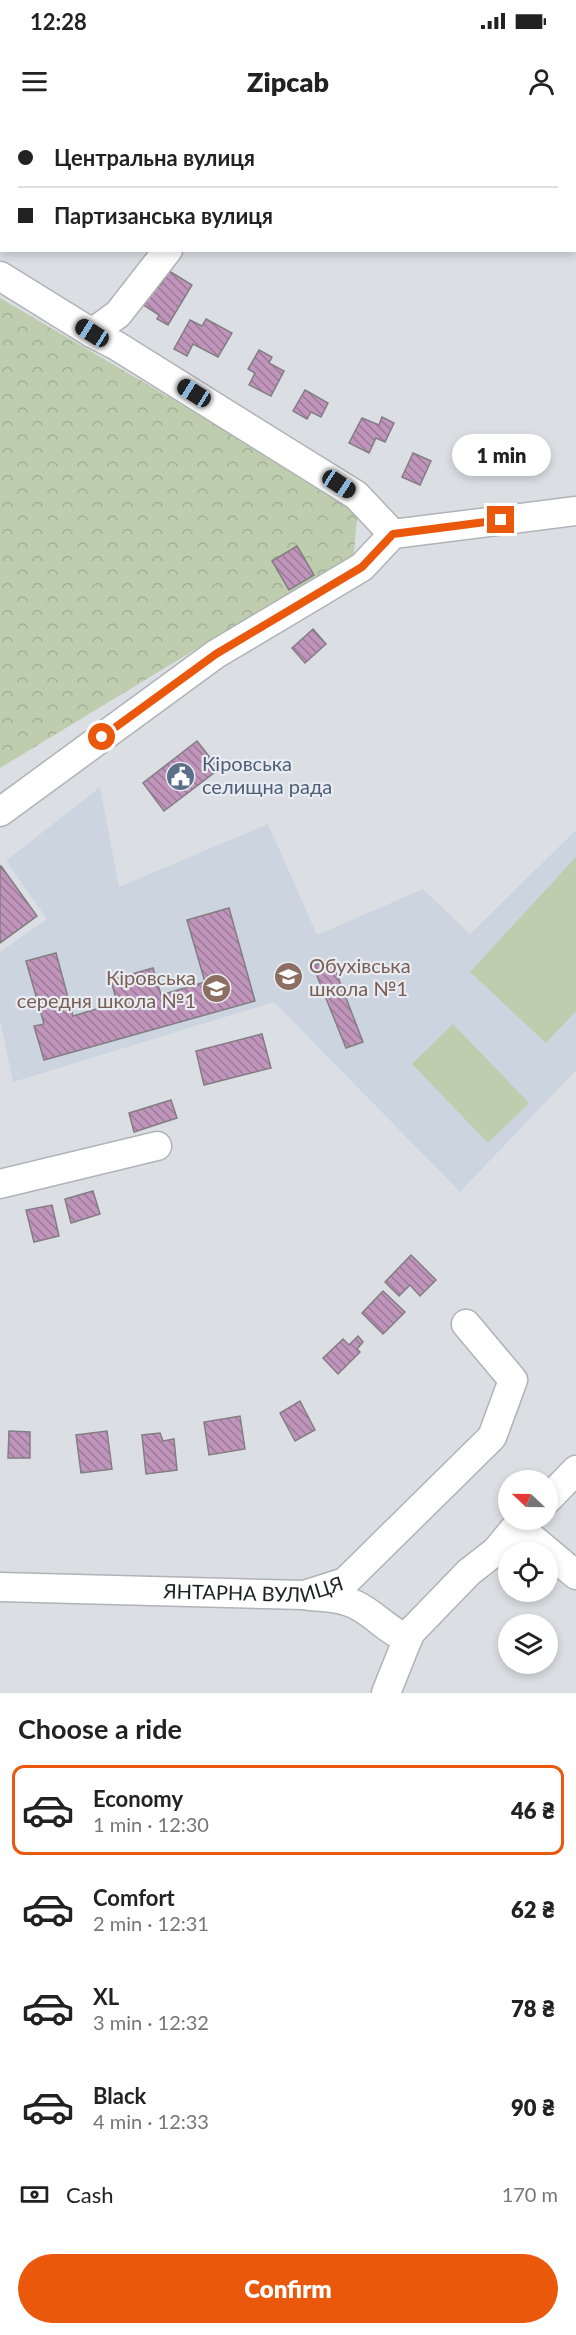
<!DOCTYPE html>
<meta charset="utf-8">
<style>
body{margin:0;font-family:Lato,sans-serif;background:#f6f6f6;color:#222;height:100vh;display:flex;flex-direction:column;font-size:22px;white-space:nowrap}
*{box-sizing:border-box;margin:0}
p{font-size:20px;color:#767676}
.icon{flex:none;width:33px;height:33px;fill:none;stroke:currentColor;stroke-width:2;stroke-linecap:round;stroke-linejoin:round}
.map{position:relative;height:1573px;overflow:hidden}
.details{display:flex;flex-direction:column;background:#fff;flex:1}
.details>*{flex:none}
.hud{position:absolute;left:0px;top:0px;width:576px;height:132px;box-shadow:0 3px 9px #0003;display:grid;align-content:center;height:132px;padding:0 18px;background:#fff}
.needle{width:39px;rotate:292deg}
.controls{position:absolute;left:498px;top:1350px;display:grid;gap:12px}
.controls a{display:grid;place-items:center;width:60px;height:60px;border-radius:50%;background:#fff;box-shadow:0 3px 9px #0003;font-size:30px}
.end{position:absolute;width:27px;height:27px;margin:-14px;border:8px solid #ea580c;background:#fff;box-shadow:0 0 0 3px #fff}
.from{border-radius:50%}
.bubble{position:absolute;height:42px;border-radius:21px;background:#fff;box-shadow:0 3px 9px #0003;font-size:20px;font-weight:800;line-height:42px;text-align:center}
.car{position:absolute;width:18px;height:36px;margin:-18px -9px;border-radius:8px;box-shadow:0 0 4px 2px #0007;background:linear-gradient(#222 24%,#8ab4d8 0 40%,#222 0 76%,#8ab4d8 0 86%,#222 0)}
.hud b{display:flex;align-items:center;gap:21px;height:57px;font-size:22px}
.hud b+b{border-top:2px solid #e0e0e0}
.hud i{width:15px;height:15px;background:#222}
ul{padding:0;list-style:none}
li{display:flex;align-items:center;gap:18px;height:90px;margin:0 12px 9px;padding:0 6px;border:3px solid transparent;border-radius:12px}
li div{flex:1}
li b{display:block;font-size:22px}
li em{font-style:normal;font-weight:800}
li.on{border-color:#ea580c}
li>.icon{width:54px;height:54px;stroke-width:1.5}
h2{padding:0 18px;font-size:27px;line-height:72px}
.pay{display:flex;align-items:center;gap:15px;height:66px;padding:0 18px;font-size:22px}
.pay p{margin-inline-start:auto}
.cta{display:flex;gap:12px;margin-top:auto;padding:12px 18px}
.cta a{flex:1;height:69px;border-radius:36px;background:#ea580c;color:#fff;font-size:24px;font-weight:800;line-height:69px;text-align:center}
.status{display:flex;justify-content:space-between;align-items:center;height:42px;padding:0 30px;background:#fff;direction:ltr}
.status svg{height:16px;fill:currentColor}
header{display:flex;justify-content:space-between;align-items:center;height:78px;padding:0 18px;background:#fff;font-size:27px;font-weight:800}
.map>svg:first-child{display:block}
</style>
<div class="status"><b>12:28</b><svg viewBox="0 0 49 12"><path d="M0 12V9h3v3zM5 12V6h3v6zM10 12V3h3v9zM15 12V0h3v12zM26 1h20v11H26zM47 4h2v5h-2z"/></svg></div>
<header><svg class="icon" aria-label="menu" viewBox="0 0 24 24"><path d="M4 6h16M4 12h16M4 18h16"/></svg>Zipcab<svg class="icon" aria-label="person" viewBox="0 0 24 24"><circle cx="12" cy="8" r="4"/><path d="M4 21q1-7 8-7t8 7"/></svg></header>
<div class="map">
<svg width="576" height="1573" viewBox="0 0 576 1573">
<defs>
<pattern id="forest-crowns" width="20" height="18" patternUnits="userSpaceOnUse" patternTransform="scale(1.5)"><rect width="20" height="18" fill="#becdae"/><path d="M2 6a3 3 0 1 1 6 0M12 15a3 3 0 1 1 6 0" fill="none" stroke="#a3b096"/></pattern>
<pattern id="building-back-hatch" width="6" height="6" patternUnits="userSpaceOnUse" patternTransform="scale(1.5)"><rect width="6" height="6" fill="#c095bb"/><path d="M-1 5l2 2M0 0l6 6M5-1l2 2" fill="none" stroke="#9c7998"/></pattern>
</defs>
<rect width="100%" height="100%" fill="#dbdfe4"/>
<!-- built -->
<path fill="#ccd4df" d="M100,667L119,767L268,704L317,815L423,769L470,814L576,710V950L460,1072L274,882L13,962L0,900V832L47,799L6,741Z"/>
<!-- forest -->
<path fill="url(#forest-crowns)" d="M0,178L358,388L353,441L206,523L0,648Z"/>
<!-- garden -->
<g fill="#becdae">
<path d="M576,737V891L546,923L470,852Z"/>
<path d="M453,904L529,983L488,1023L412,944Z"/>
</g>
<!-- building -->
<g fill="url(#building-back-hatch)" stroke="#827e82" stroke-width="1.5">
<path d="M169,151L192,165L168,205L157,199L159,195L142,184L155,162L161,165Z"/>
<path d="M206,199L232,213L218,237L193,224L187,236L174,229L190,200L202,206Z"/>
<path d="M259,230L272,237L269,243L284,251L271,276L249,265L255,253L248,249Z"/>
<path d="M305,270L328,283L321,297L311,292L307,299L293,291Z"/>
<path d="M382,297L394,303L385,322L376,318L369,333L349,323L362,298L379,305Z"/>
<path d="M413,333L431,341L420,365L402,357Z"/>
<path d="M297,426L314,455L289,470L272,441Z"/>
<path d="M313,509L326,524L305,543L292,528Z"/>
<path d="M197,621L219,649L164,691L143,663Z"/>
<path d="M1,746L37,796L0,823V747Z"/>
<path d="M229,788L255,881L44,940L34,906L44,904L26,841L56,833L73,896L117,883L111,860L153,848L161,875L205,862L187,800Z"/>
<path d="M331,839L363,922L346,928L313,846Z"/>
<path d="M262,914L271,948L204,965L196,931Z"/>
<path d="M171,980L177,998L134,1012L129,993Z"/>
<path d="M93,1071L100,1094L71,1103L65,1079Z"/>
<path d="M52,1085L59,1116L34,1122L26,1090Z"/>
<path d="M411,1135L436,1160L420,1176L410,1165L399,1176L385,1162Z"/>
<path d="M383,1171L405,1192L383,1214L362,1193Z"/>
<path d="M358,1216L363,1222L357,1229L360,1232L338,1254L323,1238L343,1219L349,1225Z"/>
<path d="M300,1281L315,1310L295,1321L280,1293Z"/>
<path d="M240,1296L245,1329L209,1335L204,1302Z"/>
<path d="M9,1311L30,1312V1338H8Z"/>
<path d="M107,1311L112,1349L81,1353L76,1315Z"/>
<path d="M160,1313L163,1321L174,1319L177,1350L146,1354L142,1315Z"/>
</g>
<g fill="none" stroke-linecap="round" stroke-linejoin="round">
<defs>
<g id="minor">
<path d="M426,0L428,2"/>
<path d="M251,2L252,0"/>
<path d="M574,47H576"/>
<path d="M0,156L92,213L117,226L356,375L393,414"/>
<path d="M92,213L118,194L168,130"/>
<path d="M393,414L576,391"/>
<path d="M0,692L216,534L362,447L393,414"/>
<path d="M0,1064L157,1026"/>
<path d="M548,1379L576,1350"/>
<path d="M520,1408L576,1455"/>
<path id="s1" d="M0,1467L304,1475L345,1462L492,1317L513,1260L466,1204"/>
<path d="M309,1476C325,1477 342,1478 356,1485C375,1494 386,1510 408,1519"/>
<path d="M386,1573L410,1513L469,1452L496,1431L515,1408H520L528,1400"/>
</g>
</defs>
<!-- minor casing -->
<use href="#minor" stroke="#afb3b8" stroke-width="31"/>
<!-- minor -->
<use href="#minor" stroke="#fff" stroke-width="28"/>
</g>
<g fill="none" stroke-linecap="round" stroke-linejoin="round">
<!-- route -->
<path stroke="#ea580c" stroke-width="8" d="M102,617L216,534L362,447L393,414L501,400"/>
</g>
<!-- icons -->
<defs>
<symbol id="civic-disc" viewBox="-11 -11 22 22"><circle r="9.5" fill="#5c6f8a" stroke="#e8ecf2"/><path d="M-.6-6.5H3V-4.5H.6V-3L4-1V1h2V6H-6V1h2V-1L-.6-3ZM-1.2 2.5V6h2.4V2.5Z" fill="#fff"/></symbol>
<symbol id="school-disc" viewBox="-11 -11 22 22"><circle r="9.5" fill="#8d6e63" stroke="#e8ecf2"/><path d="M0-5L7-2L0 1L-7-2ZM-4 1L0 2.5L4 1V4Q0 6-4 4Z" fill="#fff"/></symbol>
</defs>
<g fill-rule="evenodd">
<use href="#civic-disc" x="164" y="640" width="33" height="33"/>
<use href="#school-disc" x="272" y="840" width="33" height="33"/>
<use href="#school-disc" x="200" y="852" width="33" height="33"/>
</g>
<g text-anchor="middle" stroke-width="4.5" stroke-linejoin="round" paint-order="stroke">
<!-- service labels -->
<g font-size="20" fill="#4e5e75" stroke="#e8ecf2" text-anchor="start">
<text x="202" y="651">Кіровська<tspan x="202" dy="23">селищна рада</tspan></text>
</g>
<!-- education labels -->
<g font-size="20" fill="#785e54" stroke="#e8ecf2" text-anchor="start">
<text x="309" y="853">Обухівська<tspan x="309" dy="23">школа №1</tspan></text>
<text x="196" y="865" text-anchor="end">Кіровська<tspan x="196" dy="23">середня школа №1</tspan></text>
</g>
<!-- street labels -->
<g font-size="20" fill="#202224" stroke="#e8ecf2">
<text dy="7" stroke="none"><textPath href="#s1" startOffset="254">ЯНТАРНА ВУЛИЦЯ</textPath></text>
</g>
</g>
</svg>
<div class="controls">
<a><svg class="needle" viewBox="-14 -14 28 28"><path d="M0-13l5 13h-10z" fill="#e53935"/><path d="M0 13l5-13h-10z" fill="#767676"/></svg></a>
<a><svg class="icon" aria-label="locate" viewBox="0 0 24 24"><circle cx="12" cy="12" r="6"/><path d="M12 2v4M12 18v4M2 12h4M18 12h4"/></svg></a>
<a><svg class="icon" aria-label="layers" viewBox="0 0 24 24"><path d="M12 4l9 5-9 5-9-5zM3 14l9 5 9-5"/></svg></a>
</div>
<i class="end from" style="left:102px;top:617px"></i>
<i class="end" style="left:501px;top:400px"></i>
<div class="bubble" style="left:452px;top:314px;width:99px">1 min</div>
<i class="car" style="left:92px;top:213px;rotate:302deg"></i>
<i class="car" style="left:194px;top:273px;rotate:302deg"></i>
<i class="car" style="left:339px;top:364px;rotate:123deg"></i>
<div class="hud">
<b><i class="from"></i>Центральна вулиця</b>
<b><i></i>Партизанська вулиця</b>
</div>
</div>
<section class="details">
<h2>Choose a ride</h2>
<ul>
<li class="on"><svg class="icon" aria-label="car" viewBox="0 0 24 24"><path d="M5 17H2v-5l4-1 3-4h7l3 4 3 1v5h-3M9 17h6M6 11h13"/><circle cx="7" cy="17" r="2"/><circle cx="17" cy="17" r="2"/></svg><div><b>Economy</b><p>1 min · 12:30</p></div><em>46 ₴</em></li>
<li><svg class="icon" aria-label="car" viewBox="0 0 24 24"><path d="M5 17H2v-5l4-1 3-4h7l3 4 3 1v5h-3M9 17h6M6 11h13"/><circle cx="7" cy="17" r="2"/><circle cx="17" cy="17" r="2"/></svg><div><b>Comfort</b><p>2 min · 12:31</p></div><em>62 ₴</em></li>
<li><svg class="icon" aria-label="car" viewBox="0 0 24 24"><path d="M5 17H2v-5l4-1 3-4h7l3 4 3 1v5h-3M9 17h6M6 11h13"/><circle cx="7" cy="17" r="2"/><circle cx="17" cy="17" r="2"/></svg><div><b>XL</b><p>3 min · 12:32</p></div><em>78 ₴</em></li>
<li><svg class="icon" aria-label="car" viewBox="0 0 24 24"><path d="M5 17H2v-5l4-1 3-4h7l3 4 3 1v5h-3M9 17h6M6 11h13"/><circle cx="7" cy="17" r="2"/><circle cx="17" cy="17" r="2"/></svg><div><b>Black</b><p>4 min · 12:33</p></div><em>90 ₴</em></li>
</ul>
<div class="pay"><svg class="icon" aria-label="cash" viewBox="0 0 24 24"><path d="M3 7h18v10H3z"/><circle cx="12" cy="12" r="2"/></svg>Cash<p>170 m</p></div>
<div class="cta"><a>Confirm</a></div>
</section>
